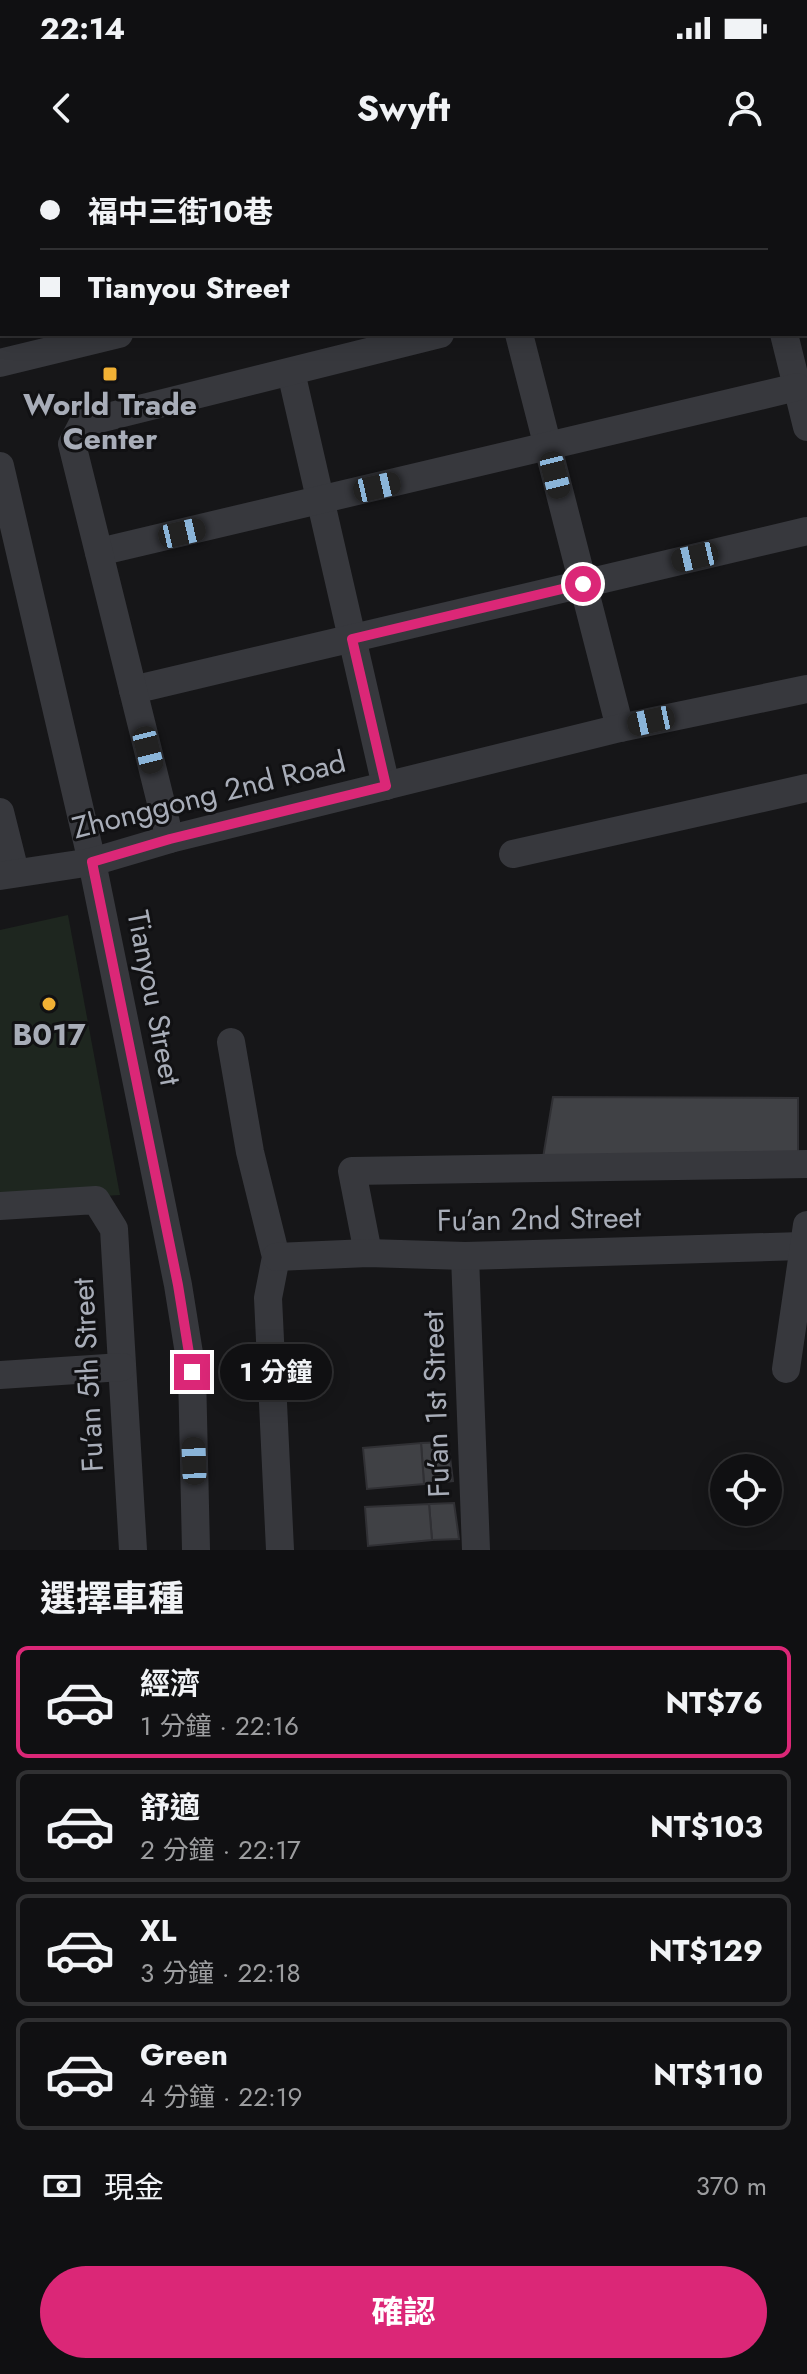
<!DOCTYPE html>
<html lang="zh-TW">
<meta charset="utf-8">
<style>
body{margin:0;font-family:Jost,"Noto Sans TC",sans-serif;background:#1e1e20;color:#f1f3f6;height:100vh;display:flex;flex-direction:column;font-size:30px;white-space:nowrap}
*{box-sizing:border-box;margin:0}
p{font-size:26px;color:#9c9d9f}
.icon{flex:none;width:44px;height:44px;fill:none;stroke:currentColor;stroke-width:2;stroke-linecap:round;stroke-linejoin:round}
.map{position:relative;height:1390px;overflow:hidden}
.side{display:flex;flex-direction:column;background:#101012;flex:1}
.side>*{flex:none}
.guide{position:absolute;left:0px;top:0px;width:808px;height:176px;box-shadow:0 4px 20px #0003,0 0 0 2px #303032;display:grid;align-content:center;height:176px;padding:0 40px;background:#101012}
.tools{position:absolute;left:710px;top:1294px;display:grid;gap:16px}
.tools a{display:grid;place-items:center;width:72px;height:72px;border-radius:50%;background:#101012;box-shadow:0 4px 20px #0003,0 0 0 2px #303032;font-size:40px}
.end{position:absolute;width:36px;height:36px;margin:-18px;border:10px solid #db2777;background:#fff;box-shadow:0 0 0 4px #fff}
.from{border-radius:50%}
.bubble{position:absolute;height:56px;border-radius:28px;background:#101012;box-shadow:0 4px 20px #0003,0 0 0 2px #303032;font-size:26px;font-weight:700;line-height:56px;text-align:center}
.car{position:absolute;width:24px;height:48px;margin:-24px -12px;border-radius:10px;box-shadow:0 0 6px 2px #0007;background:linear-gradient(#222 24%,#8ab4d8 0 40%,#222 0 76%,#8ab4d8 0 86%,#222 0)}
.guide b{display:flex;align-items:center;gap:28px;height:76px;font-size:30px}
.guide b+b{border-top:2px solid #303032}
.guide i{width:20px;height:20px;background:#f1f3f6}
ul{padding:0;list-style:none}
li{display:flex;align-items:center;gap:24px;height:112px;margin:0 16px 12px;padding:0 24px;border:4px solid #303032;border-radius:12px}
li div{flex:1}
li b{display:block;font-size:30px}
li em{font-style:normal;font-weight:700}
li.on{border-color:#db2777}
li>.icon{width:72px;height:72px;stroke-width:1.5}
h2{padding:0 40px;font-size:36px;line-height:96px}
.pay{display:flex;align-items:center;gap:20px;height:88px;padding:0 40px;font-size:30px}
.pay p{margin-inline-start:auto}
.button{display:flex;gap:16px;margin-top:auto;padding:16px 40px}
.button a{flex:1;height:92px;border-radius:48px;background:#db2777;color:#fff;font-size:32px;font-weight:700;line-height:92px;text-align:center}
.status{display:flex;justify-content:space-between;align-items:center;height:56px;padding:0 40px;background:#101012;direction:ltr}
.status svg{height:22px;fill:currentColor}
header{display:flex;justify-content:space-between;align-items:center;height:104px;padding:0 40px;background:#101012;font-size:36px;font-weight:700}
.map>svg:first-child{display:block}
</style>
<div class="status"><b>22:14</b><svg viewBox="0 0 49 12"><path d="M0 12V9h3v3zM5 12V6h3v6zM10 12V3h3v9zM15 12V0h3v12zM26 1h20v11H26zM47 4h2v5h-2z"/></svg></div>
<header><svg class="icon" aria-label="back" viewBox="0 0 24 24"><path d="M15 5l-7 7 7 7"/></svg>Swyft<svg class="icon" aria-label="person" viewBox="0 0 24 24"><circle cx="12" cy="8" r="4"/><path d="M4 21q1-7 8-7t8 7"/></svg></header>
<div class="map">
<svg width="807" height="1390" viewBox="0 0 807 1390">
<rect width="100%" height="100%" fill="#161618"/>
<!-- green -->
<path fill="#1e261f" d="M68,755L120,1035L0,1042V770Z"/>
<!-- building -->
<g fill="#404145" stroke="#303034" stroke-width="2">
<path d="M553,937L798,938V995L542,1004Z"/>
<path d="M448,1282L453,1321L424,1324L421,1283Z"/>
<path d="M421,1283L424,1324L367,1329L363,1288Z"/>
<path d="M454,1343L459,1379L432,1380L429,1344Z"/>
<path d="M429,1344L432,1380L368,1386L365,1347Z"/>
</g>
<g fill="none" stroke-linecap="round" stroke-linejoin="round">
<!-- minor -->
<g stroke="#37383d" stroke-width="28">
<path d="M806,7L807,6"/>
<path d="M519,174L620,568"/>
<path d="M784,174L807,267"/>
<path d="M0,203L119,174"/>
<path d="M291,212L386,626"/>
<path d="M0,306L92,702L178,1125L192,1212L196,1390"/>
<path d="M99,392L797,227"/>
<path d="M133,530L807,371"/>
<path d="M0,652L15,712"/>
<path d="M170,679L72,284L83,263L440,174"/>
<path d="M513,694L807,628"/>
<path d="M0,716L92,702L170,679L620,568L807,529"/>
<path d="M231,882L250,992L276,1097L268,1138L280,1390"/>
<path d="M0,1046L96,1040L114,1069L133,1390"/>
<path d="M368,1093L352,1011L807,1004"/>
<path d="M465,1096L476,1390"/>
<path d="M276,1097L368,1093L465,1096L802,1086"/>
<path d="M786,1209L807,1065"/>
<path d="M0,1215L122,1207"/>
</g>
</g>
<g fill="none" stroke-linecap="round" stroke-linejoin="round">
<!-- route -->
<path stroke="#db2777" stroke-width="10" d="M192,1212L178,1125L92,702L170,679L386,626L352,479L583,424"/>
</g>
<!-- markers -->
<g fill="#f2b134" stroke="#111113" stroke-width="3">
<rect x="102" y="206" width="16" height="16" rx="4"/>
<circle cx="49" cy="844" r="8"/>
</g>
<g text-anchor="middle" stroke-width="6" stroke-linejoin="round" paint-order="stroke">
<!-- poi labels -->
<g font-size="30" font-weight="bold" fill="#a8adb8" stroke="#111113">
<text x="110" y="255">World Trade<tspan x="110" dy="34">Center</tspan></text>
<text x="49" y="885">B017</text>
</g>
<!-- street labels -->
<g font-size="30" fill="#a8adb8" stroke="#111113">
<text transform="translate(209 635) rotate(-14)" y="10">Zhonggong 2nd Road</text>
<text transform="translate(154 838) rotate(79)" y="10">Tianyou Street</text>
<text transform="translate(539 1059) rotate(-1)" y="10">Fu’an 2nd Street</text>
<text transform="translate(88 1215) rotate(-93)" y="10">Fu’an 5th Street</text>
<text transform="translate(436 1244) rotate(-92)" y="10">Fu’an 1st Street</text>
</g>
</g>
</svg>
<div class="tools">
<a><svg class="icon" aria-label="locate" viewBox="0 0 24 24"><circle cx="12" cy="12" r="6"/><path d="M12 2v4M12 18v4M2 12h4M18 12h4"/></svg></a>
</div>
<i class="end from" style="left:583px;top:424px"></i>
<i class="end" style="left:192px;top:1212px"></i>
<div class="bubble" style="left:220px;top:1184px;width:112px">1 分鐘</div>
<i class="car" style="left:555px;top:315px;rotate:166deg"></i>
<i class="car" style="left:377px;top:327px;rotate:77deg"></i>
<i class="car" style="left:182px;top:373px;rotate:77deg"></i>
<i class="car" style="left:695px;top:397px;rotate:257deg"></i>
<i class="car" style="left:651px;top:561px;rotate:258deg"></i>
<i class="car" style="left:148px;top:590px;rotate:166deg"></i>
<i class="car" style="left:194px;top:1301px;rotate:358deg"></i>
<div class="guide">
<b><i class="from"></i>福中三街10巷</b>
<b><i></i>Tianyou Street</b>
</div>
</div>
<section class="side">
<h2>選擇車種</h2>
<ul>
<li class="on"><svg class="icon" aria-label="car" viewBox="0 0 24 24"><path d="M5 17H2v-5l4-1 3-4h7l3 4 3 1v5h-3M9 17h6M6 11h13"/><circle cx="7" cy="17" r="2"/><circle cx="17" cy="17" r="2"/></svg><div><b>經濟</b><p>1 分鐘 · 22:16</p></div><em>NT$76</em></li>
<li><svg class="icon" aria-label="car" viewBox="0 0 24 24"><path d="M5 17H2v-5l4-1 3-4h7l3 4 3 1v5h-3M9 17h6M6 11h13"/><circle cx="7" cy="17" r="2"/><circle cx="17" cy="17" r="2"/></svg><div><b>舒適</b><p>2 分鐘 · 22:17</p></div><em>NT$103</em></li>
<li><svg class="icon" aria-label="car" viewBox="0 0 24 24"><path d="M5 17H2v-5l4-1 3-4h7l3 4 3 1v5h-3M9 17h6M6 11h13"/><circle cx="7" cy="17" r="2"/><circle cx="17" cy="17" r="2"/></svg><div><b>XL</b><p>3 分鐘 · 22:18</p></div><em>NT$129</em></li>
<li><svg class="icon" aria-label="car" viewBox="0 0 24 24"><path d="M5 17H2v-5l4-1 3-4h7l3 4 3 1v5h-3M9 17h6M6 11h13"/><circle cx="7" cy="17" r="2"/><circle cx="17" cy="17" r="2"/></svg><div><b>Green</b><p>4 分鐘 · 22:19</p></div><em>NT$110</em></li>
</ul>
<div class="pay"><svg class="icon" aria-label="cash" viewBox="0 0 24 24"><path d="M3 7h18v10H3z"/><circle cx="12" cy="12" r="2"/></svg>現金<p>370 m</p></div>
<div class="button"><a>確認</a></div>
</section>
